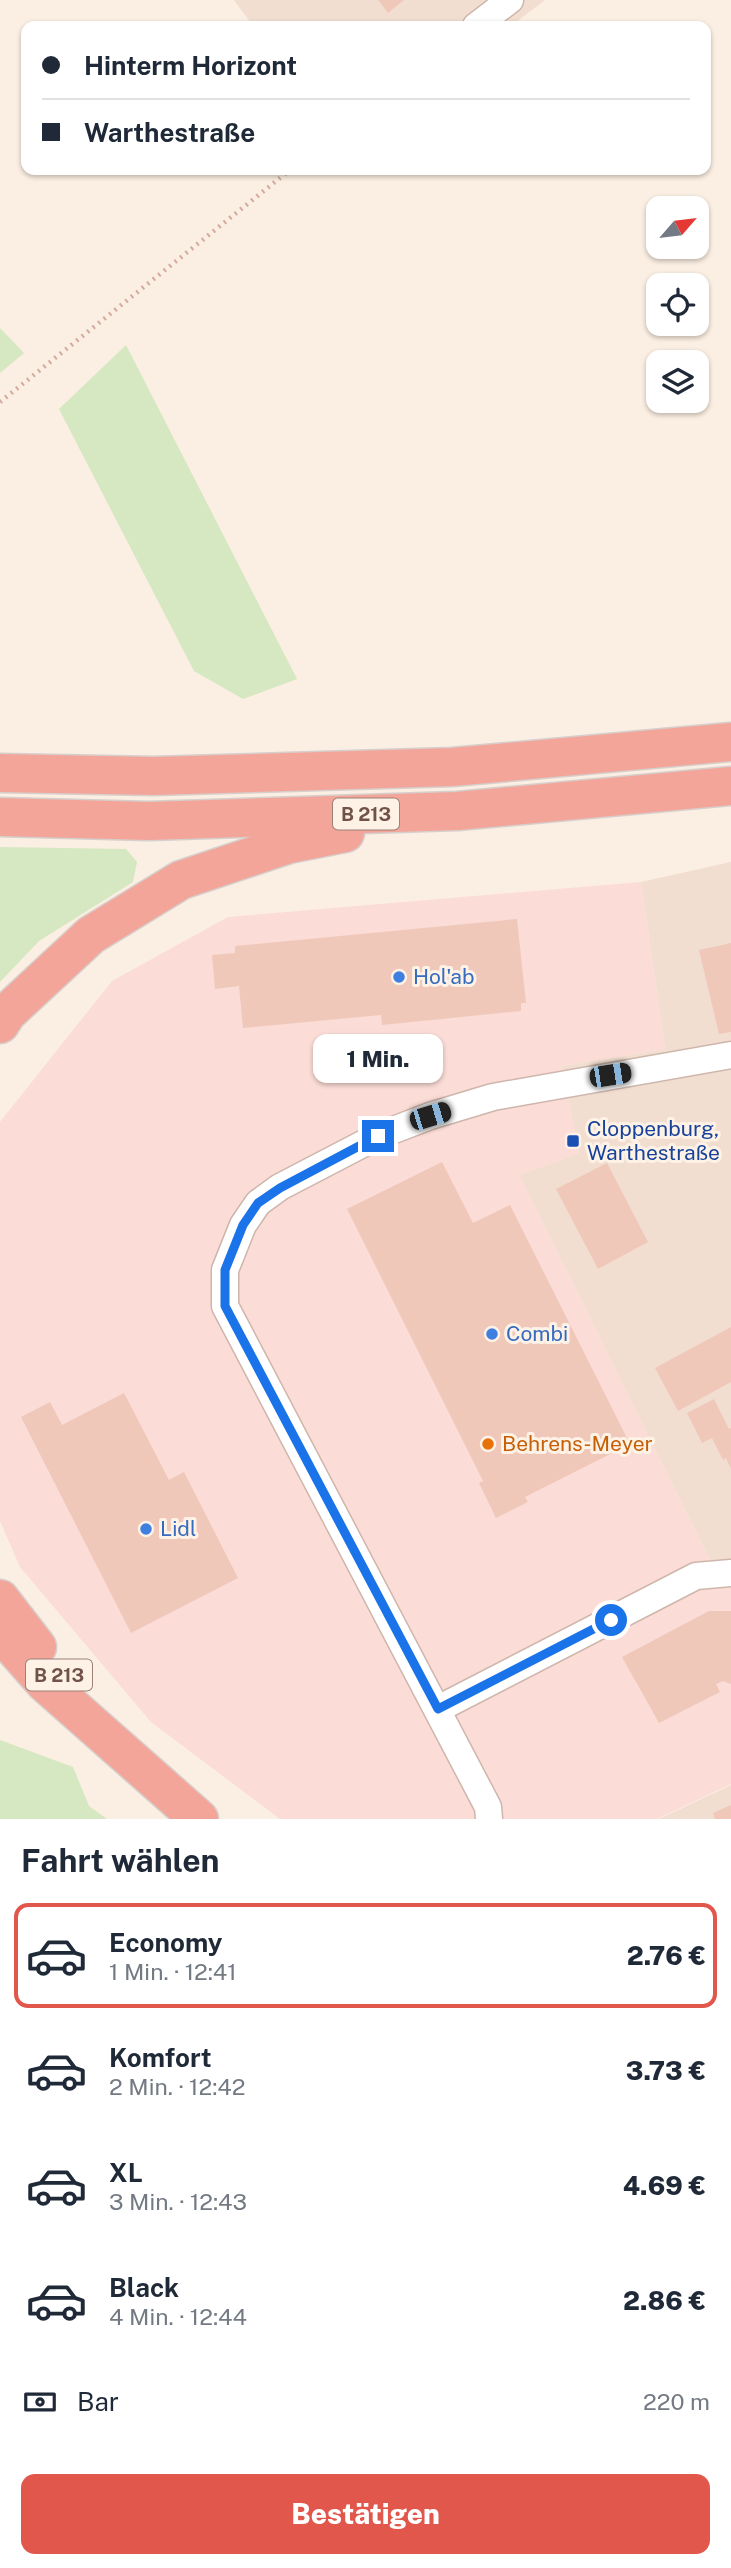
<!DOCTYPE html>
<html lang="de">
<meta charset="utf-8">
<style>
body{margin:0;font-family:"Public Sans",sans-serif;background:#f6f6f7;color:#1f2937;height:100vh;display:flex;flex-direction:column;font-size:26px;white-space:nowrap}
*{box-sizing:border-box;margin:0}
p{font-size:23px;color:#747a83}
.icon{flex:none;width:38px;height:38px;fill:none;stroke:currentColor;stroke-width:2;stroke-linecap:round;stroke-linejoin:round}
.map{position:relative;height:1819px;overflow:hidden}
.sheet{display:flex;flex-direction:column;background:#fff;flex:1}
.sheet>*{flex:none}
.hud{position:absolute;left:21px;top:21px;width:690px;height:154px;border-radius:14px;box-shadow:0 2px 5px #0004;display:grid;align-content:center;height:154px;padding:0 21px;background:#fff}
.needle{width:46px;rotate:62deg}
.buttons{position:absolute;left:646px;top:196px;display:grid;gap:14px}
.buttons a{display:grid;place-items:center;width:63px;height:63px;border-radius:14px;background:#fff;box-shadow:0 2px 5px #0004;font-size:35px}
.end{position:absolute;width:32px;height:32px;margin:-16px;border:9px solid #1a73e8;background:#fff;box-shadow:0 0 0 4px #fff}
.from{border-radius:50%}
.bubble{position:absolute;height:49px;border-radius:14px;background:#fff;box-shadow:0 2px 5px #0004;font-size:23px;font-weight:800;line-height:49px;text-align:center}
.car{position:absolute;width:21px;height:42px;margin:-21px -10px;border-radius:9px;box-shadow:0 0 5px 2px #0007;background:linear-gradient(#222 24%,#8ab4d8 0 40%,#222 0 76%,#8ab4d8 0 86%,#222 0)}
.hud b{display:flex;align-items:center;gap:24px;height:66px;font-size:26px}
.hud b+b{border-top:2px solid #e0e1e3}
.hud i{width:18px;height:18px;background:#1f2937}
ul{padding:0;list-style:none}
li{display:flex;align-items:center;gap:21px;height:105px;margin:0 14px 10px;padding:0 7px;border:4px solid transparent;border-radius:14px}
li div{flex:1}
li b{display:block;font-size:26px}
li em{font-style:normal;font-weight:800}
li.active{border-color:#e1574b}
li>.icon{width:63px;height:63px;stroke-width:1.5}
h2{padding:0 21px;font-size:32px;line-height:84px}
.pay{display:flex;align-items:center;gap:18px;height:77px;padding:0 21px;font-size:26px}
.pay p{margin-inline-start:auto}
.action{display:flex;gap:14px;margin-top:auto;padding:14px 21px}
.action a{flex:1;height:80px;border-radius:14px;background:#e1574b;color:#fff;font-size:28px;font-weight:800;line-height:80px;text-align:center}
.map>svg:first-child{display:block}
</style>
<div class="map">
<svg width="731" height="1819" viewBox="0 0 731 1819">
<rect width="100%" height="100%" fill="#fbeee2"/>
<!-- residential -->
<g fill="#f2ded0">
<path d="M234,0H545L511,26H253Z"/>
<path d="M731,862V1582L719,1578L519,1175L579,1153L562,1066L665,1049L641,882Z"/>
<path d="M731,1785V1819H659Z"/>
</g>
<!-- commercial -->
<path fill="#fbdcd6" d="M641,882L665,1049L562,1066L579,1153L519,1175L719,1578L731,1582V1784L657,1819H280L151,1722L20,1567L0,1521V1122L112,981L228,917Z"/>
<!-- green -->
<g fill="#d6e8c1">
<path d="M0,328L24,353L0,373Z"/>
<path d="M126,345L297,679L243,699L194,671L59,409Z"/>
<path d="M0,847L126,849L137,862L133,882L39,941L0,982Z"/>
<path d="M0,1740L73,1767L89,1806L107,1819H0Z"/>
</g>
<!-- building -->
<g fill="#efc8ba">
<path d="M378,0H404L388,13Z"/>
<path d="M517,919L526,1003H521V1011L382,1025L381,1015L243,1028L239,986L215,989L212,955L235,953V946Z"/>
<path d="M731,943V1032L719,1034L699,950Z"/>
<path d="M442,1162L473,1223L510,1205L630,1444L525,1497L528,1502L496,1518L479,1483L483,1481L347,1209Z"/>
<path d="M607,1163L648,1242L598,1269L556,1189Z"/>
<path d="M731,1327V1382L678,1411L655,1368Z"/>
<path d="M124,1393L169,1480L184,1472L238,1578L131,1633L21,1417L50,1402L62,1425Z"/>
<path d="M714,1399L729,1429L731,1428V1469L726,1458L723,1460L712,1438L702,1443L687,1413Z"/>
<path d="M709,1611H731V1684L723,1681L716,1684L720,1692L659,1723L622,1657Z"/>
<path d="M731,1805V1819H715L713,1813Z"/>
</g>
<g fill="none" stroke-linecap="round" stroke-linejoin="round">
<defs>
<g id="street">
<path d="M476,26L510,0"/>
<path d="M438,1709L696,1576L731,1573"/>
<path d="M489,1819L488,1807L225,1306V1270L243,1225L258,1203L280,1187L378,1136L430,1116L493,1097L731,1055"/>
</g>
<g id="highway">
<path d="M0,773L154,776L452,767L731,742"/>
<path d="M0,817L149,821L457,811L731,786"/>
<path d="M0,1024L7,1013L91,935L181,880L289,844L345,833"/>
<path d="M0,1599L37,1647"/>
<path d="M0,1632L45,1683L199,1819"/>
</g>
</defs>
<!-- street casing -->
<use href="#street" stroke="#ceb6ac" stroke-width="29"/>
<!-- highway casing -->
<use href="#highway" stroke="#d7cfcc" stroke-width="41"/>
<!-- path -->
<path stroke="#d4ab9e" stroke-width="4.5" stroke-dasharray="2 5" stroke-linecap="butt" d="M0,402L290,170"/>
<!-- street -->
<use href="#street" stroke="#fff" stroke-width="26"/>
<!-- highway -->
<use href="#highway" stroke="#f3a59a" stroke-width="38"/>
</g>
<g fill="none" stroke-linecap="round" stroke-linejoin="round">
<!-- route -->
<path stroke="#1a73e8" stroke-width="9" d="M378,1136L280,1188L258,1203L243,1225L225,1270V1306L438,1709L611,1620"/>
</g>
<!-- markers -->
<g fill="#3f7fe0" stroke="#fef2e7" stroke-width="2.5">
<circle cx="399" cy="977" r="7"/>
<circle cx="492" cy="1334" r="7"/>
<circle cx="146" cy="1529" r="7"/>
</g>
<rect fill="#1a4fb4" stroke="#fef2e7" stroke-width="2.5" x="566" y="1134" width="14" height="14" rx="3.5"/>
<circle fill="#e8710a" stroke="#fef2e7" stroke-width="2.5" cx="488" cy="1444" r="7"/>
<g text-anchor="middle" stroke-width="6" stroke-linejoin="round" paint-order="stroke">
<!-- shield labels -->
<g fill="#fef2e7" stroke="#9b8278" stroke-width="2">
<rect x="333" y="798.5" width="66" height="31" rx="5"/>
<rect x="26" y="1659.5" width="66" height="31" rx="5"/>
</g>
<g font-size="19" font-weight="bold" fill="#715249">
<text x="366" y="821">B 213</text>
<text x="59" y="1682">B 213</text>
</g>
<!-- shop labels -->
<g font-size="21" fill="#366cbe" stroke="#fef2e7" text-anchor="start">
<text x="413" y="984">Hol'ab</text>
<text x="506" y="1341">Combi</text>
<text x="160" y="1536">Lidl</text>
</g>
<!-- transit labels -->
<g font-size="21" fill="#164399" stroke="#fef2e7" text-anchor="start">
<text x="587" y="1136">Cloppenburg,<tspan x="587" dy="24">Warthestraße</tspan></text>
</g>
<!-- food labels -->
<g font-size="21" fill="#c56008" stroke="#fef2e7" text-anchor="start">
<text x="502" y="1451">Behrens-Meyer</text>
</g>
</g>
</svg>
<div class="buttons">
<a><svg class="needle" viewBox="-14 -14 28 28"><path d="M0-13l5 13h-10z" fill="#e53935"/><path d="M0 13l5-13h-10z" fill="#747a83"/></svg></a>
<a><svg class="icon" aria-label="locate" viewBox="0 0 24 24"><circle cx="12" cy="12" r="6"/><path d="M12 2v4M12 18v4M2 12h4M18 12h4"/></svg></a>
<a><svg class="icon" aria-label="layers" viewBox="0 0 24 24"><path d="M12 4l9 5-9 5-9-5zM3 14l9 5 9-5"/></svg></a>
</div>
<i class="end from" style="left:611px;top:1620px"></i>
<i class="end" style="left:378px;top:1136px"></i>
<div class="bubble" style="left:313px;top:1034px;width:130px">1 Min.</div>
<i class="car" style="left:610px;top:1075px;rotate:81deg"></i>
<i class="car" style="left:430px;top:1116px;rotate:73deg"></i>
<div class="hud">
<b><i class="from"></i>Hinterm Horizont</b>
<b><i></i>Warthestraße</b>
</div>
</div>
<section class="sheet">
<h2>Fahrt wählen</h2>
<ul>
<li class="active"><svg class="icon" aria-label="car" viewBox="0 0 24 24"><path d="M5 17H2v-5l4-1 3-4h7l3 4 3 1v5h-3M9 17h6M6 11h13"/><circle cx="7" cy="17" r="2"/><circle cx="17" cy="17" r="2"/></svg><div><b>Economy</b><p>1 Min. · 12:41</p></div><em>2.76 €</em></li>
<li><svg class="icon" aria-label="car" viewBox="0 0 24 24"><path d="M5 17H2v-5l4-1 3-4h7l3 4 3 1v5h-3M9 17h6M6 11h13"/><circle cx="7" cy="17" r="2"/><circle cx="17" cy="17" r="2"/></svg><div><b>Komfort</b><p>2 Min. · 12:42</p></div><em>3.73 €</em></li>
<li><svg class="icon" aria-label="car" viewBox="0 0 24 24"><path d="M5 17H2v-5l4-1 3-4h7l3 4 3 1v5h-3M9 17h6M6 11h13"/><circle cx="7" cy="17" r="2"/><circle cx="17" cy="17" r="2"/></svg><div><b>XL</b><p>3 Min. · 12:43</p></div><em>4.69 €</em></li>
<li><svg class="icon" aria-label="car" viewBox="0 0 24 24"><path d="M5 17H2v-5l4-1 3-4h7l3 4 3 1v5h-3M9 17h6M6 11h13"/><circle cx="7" cy="17" r="2"/><circle cx="17" cy="17" r="2"/></svg><div><b>Black</b><p>4 Min. · 12:44</p></div><em>2.86 €</em></li>
</ul>
<div class="pay"><svg class="icon" aria-label="cash" viewBox="0 0 24 24"><path d="M3 7h18v10H3z"/><circle cx="12" cy="12" r="2"/></svg>Bar<p>220 m</p></div>
<div class="action"><a>Bestätigen</a></div>
</section>
